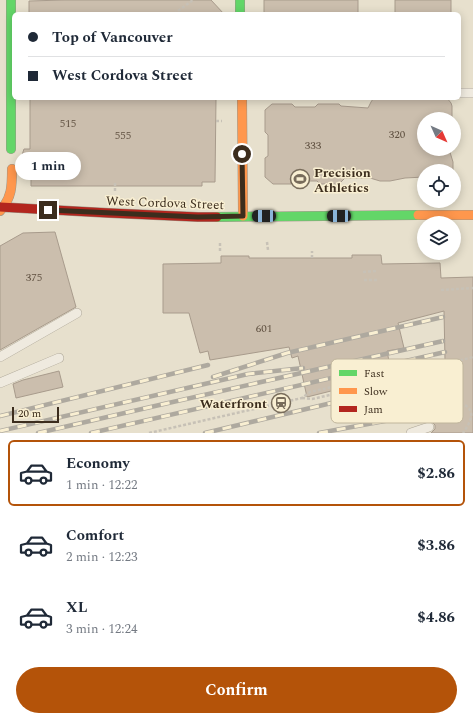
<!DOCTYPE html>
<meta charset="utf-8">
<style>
body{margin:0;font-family:Spectral,serif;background:#f6f6f7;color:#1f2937;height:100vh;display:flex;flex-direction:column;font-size:15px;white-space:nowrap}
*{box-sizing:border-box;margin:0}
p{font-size:13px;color:#747a83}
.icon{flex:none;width:22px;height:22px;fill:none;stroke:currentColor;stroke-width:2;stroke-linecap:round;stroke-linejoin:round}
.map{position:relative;height:433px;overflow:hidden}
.side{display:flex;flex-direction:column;background:#fff;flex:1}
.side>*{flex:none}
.banner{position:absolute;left:12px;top:12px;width:449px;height:88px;border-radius:6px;box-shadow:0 2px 10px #0003;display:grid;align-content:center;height:88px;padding:0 16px;background:#fff}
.needle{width:26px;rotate:135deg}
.fabs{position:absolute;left:417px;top:112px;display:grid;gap:8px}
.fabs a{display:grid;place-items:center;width:44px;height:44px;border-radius:50%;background:#fff;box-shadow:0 2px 10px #0003;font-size:20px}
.scale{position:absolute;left:12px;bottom:10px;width:47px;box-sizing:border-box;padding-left:4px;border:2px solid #3c2d1d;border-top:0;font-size:11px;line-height:14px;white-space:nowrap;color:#3c2d1d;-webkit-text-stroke:3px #f9efd2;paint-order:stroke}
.end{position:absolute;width:18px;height:18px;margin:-9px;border:5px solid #3c2d1d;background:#fff;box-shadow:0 0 0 2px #fff}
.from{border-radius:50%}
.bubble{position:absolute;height:28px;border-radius:14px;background:#fff;box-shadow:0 2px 10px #0003;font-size:13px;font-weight:700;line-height:28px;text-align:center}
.car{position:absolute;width:12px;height:24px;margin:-12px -6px;border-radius:5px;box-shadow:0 0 3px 1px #0007;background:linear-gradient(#222 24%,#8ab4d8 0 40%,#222 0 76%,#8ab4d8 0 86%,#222 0)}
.banner b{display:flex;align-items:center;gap:14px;height:38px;font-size:15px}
.banner b+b{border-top:1px solid #e0e1e3}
.banner i{width:10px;height:10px;background:#1f2937}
ul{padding:7px 0 0;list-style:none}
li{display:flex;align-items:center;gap:12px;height:66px;margin:0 8px 6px;padding:0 8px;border:2px solid transparent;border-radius:6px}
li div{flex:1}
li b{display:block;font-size:15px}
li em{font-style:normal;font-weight:700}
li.selected{border-color:#b45309}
li>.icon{width:36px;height:36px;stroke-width:1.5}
.cta{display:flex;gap:8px;margin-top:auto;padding:8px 16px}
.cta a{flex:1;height:46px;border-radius:24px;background:#b45309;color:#fff;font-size:16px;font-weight:700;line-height:46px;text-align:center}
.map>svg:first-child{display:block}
</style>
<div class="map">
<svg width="473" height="433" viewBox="0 0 473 433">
<rect width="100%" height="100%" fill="#e7e0cd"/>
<!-- building -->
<g fill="#cbbead" stroke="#a89b8c">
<path d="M64,0H211L224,14H29V1Z"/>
<rect x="264" y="0" width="94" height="14"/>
<rect x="395" y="0" width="56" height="14"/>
<path d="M30,98H216L215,182H202V186H31V169H24L23,163L19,159L22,155L24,149H30Z"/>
<path d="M377,98H447L451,103L452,106V119H424V149H449L453,162V171H424V177L405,178L390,181H380L370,178H345L339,184H320L317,181H294L291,184H273L265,177V158L268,156V135L265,132V110L272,104H292L295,107H315L318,104H339L341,106L368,108L371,102L373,99Z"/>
<path d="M55,232L76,307L0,350V246L23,233Z"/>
<path d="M352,255H381L382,264L440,263L441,278L473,277V433H431L435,429V425L431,421L426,422L414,392L435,383L445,360L444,311L398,323L404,348L387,351L395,392L346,402L343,388L307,397L298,356L292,358L289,347L210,360L208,351L200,353L189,313H163V264L221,263V256H249V258H352Z"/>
<path d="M59,371L63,387L16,398L13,384L23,380Z"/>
</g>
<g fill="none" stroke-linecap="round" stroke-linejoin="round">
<defs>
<g id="lane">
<path d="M459,93H473"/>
<path d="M0,357L77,313"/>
<path d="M0,383L59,358"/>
<path d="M411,433L429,427"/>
</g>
<g id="fast">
<path d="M11,0V149"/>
<path d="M240,0V14"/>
<path d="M217,217L418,215"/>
</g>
<g id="slow">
<path d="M242,98L243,216"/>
<path d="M0,211C12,198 12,186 12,169"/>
<path d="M418,215H473"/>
</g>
<path id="jam" d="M0,207L109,213L198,217H217"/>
</defs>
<!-- lane casing -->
<use href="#lane" stroke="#aca596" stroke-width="10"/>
<!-- fast casing -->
<use href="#fast" stroke="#9c9486" stroke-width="10"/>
<!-- slow casing -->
<use href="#slow" stroke="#9c9486" stroke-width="10"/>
<!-- jam casing -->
<use href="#jam" stroke="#9c9486" stroke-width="10"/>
<!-- path -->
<g stroke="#c7c1b6" stroke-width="2.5" stroke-dasharray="3 2" stroke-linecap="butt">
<path d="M174,14L193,0"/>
<path d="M216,121H222"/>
<path d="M115,183V192"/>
<path d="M267,242L268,250"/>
<path d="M220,243V252"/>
<path d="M312,258V251"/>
<path d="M363,272L376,271"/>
<path d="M364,280H377"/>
<path d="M441,290L473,288"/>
<path d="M426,369L473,357"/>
<path d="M353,383L354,389L359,388"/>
<path d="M419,394L427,391L429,395L438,403"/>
<path d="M302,398L312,399L352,390"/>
<path d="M432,417C435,399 449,393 463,404C467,406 470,408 471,413C472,420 467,427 463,433"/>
<path d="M149,433L302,398L310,392L429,365L431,371L427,372"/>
</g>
<!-- lane -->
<use href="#lane" stroke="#efeadf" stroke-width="9"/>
<!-- fast -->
<use href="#fast" stroke="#63d668" stroke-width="9"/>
<!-- slow -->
<use href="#slow" stroke="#ff974d" stroke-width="9"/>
<!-- jam -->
<use href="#jam" stroke="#b3261e" stroke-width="9"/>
<defs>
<g id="rail">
<path d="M213,377L287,353L443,317"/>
<path d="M0,416L208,365"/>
<path d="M0,431L248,374L303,368"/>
<path d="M38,433L155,406L443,341"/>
<path d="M91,433L445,352"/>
<path d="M205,433L437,378"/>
<path d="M319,433L423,414"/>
</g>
</defs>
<!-- rail casing -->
<use href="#rail" stroke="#aea99f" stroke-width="4.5"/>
<!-- rail -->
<use href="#rail" stroke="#f9efd2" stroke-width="3" stroke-dasharray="9" stroke-linecap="butt"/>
</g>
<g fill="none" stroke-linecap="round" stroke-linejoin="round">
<!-- route -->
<path stroke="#3c2d1d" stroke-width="5" d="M48,210L198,217L243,216L242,154"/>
</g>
<!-- icons -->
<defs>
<symbol id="stadium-ring" viewBox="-11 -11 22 22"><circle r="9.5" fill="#f9efd2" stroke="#786c5b" stroke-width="1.5"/><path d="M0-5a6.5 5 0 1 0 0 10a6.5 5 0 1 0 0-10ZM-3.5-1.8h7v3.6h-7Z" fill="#786c5b"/></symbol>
<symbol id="station-ring" viewBox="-11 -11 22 22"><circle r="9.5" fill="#f9efd2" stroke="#786c5b" stroke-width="1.5"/><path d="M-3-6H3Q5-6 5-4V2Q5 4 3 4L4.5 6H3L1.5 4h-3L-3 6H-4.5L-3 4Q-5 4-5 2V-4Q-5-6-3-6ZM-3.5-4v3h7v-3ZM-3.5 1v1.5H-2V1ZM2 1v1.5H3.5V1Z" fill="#786c5b"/></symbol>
</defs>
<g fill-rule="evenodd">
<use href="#stadium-ring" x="289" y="168" width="22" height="22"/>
<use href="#station-ring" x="270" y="392" width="22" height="22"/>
</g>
<g text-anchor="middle" stroke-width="3" stroke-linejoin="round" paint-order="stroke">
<!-- number labels -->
<g font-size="11" fill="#605141">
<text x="68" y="127">515</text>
<text x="397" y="138">320</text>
<text x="123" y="139">555</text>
<text x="313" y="149">333</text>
<text x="34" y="281">375</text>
<text x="264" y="332">601</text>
</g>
<!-- poi labels -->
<g font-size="13" font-weight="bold" fill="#3c2d1d" stroke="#f9efd2" text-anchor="start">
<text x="314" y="177">Precision<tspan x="314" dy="15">Athletics</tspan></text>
<text x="267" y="408" text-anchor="end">Waterfront</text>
</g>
<!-- street labels -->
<g font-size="13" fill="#3c2d1d" stroke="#f9efd2">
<text transform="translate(165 202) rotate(2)" y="5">West Cordova Street</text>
</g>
</g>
<!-- legend -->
<rect x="331" y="359" width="132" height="64" rx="6" fill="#f9efd2" stroke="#c0b59c" stroke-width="1"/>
<rect x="339" y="370" width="18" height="6" fill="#63d668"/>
<rect x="339" y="388" width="18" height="6" fill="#ff974d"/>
<rect x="339" y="406" width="18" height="6" fill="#b3261e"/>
<g font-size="11" fill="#3c2d1d">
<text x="364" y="377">Fast</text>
<text x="364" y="395">Slow</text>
<text x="364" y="413">Jam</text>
</g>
</svg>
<div class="fabs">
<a><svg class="needle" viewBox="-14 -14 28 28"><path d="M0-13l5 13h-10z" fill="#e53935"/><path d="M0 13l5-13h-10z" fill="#747a83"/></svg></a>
<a><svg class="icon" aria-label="locate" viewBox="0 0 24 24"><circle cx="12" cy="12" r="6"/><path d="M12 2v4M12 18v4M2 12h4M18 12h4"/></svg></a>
<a><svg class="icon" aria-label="layers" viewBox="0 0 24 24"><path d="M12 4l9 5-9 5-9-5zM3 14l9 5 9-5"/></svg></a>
</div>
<div class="scale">20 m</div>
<i class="end from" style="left:242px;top:154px"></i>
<i class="end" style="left:48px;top:210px"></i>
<div class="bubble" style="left:15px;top:152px;width:66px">1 min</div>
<i class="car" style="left:264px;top:216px;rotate:270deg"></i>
<i class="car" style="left:339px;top:216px;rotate:270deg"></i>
<div class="banner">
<b><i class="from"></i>Top of Vancouver</b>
<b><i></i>West Cordova Street</b>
</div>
</div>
<section class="side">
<ul>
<li class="selected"><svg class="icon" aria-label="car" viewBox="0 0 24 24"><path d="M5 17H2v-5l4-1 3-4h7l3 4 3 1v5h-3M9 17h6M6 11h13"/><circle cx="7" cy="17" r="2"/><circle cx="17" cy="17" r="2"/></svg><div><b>Economy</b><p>1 min · 12:22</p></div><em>$2.86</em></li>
<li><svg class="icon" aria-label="car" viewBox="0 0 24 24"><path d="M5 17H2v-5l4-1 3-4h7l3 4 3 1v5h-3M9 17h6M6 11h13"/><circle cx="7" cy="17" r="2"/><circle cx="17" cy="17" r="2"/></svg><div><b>Comfort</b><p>2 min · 12:23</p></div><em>$3.86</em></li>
<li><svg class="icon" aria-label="car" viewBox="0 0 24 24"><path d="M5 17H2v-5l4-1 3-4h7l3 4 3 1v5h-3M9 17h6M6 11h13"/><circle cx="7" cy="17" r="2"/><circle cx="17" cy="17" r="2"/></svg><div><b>XL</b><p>3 min · 12:24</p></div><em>$4.86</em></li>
</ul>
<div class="cta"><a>Confirm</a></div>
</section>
